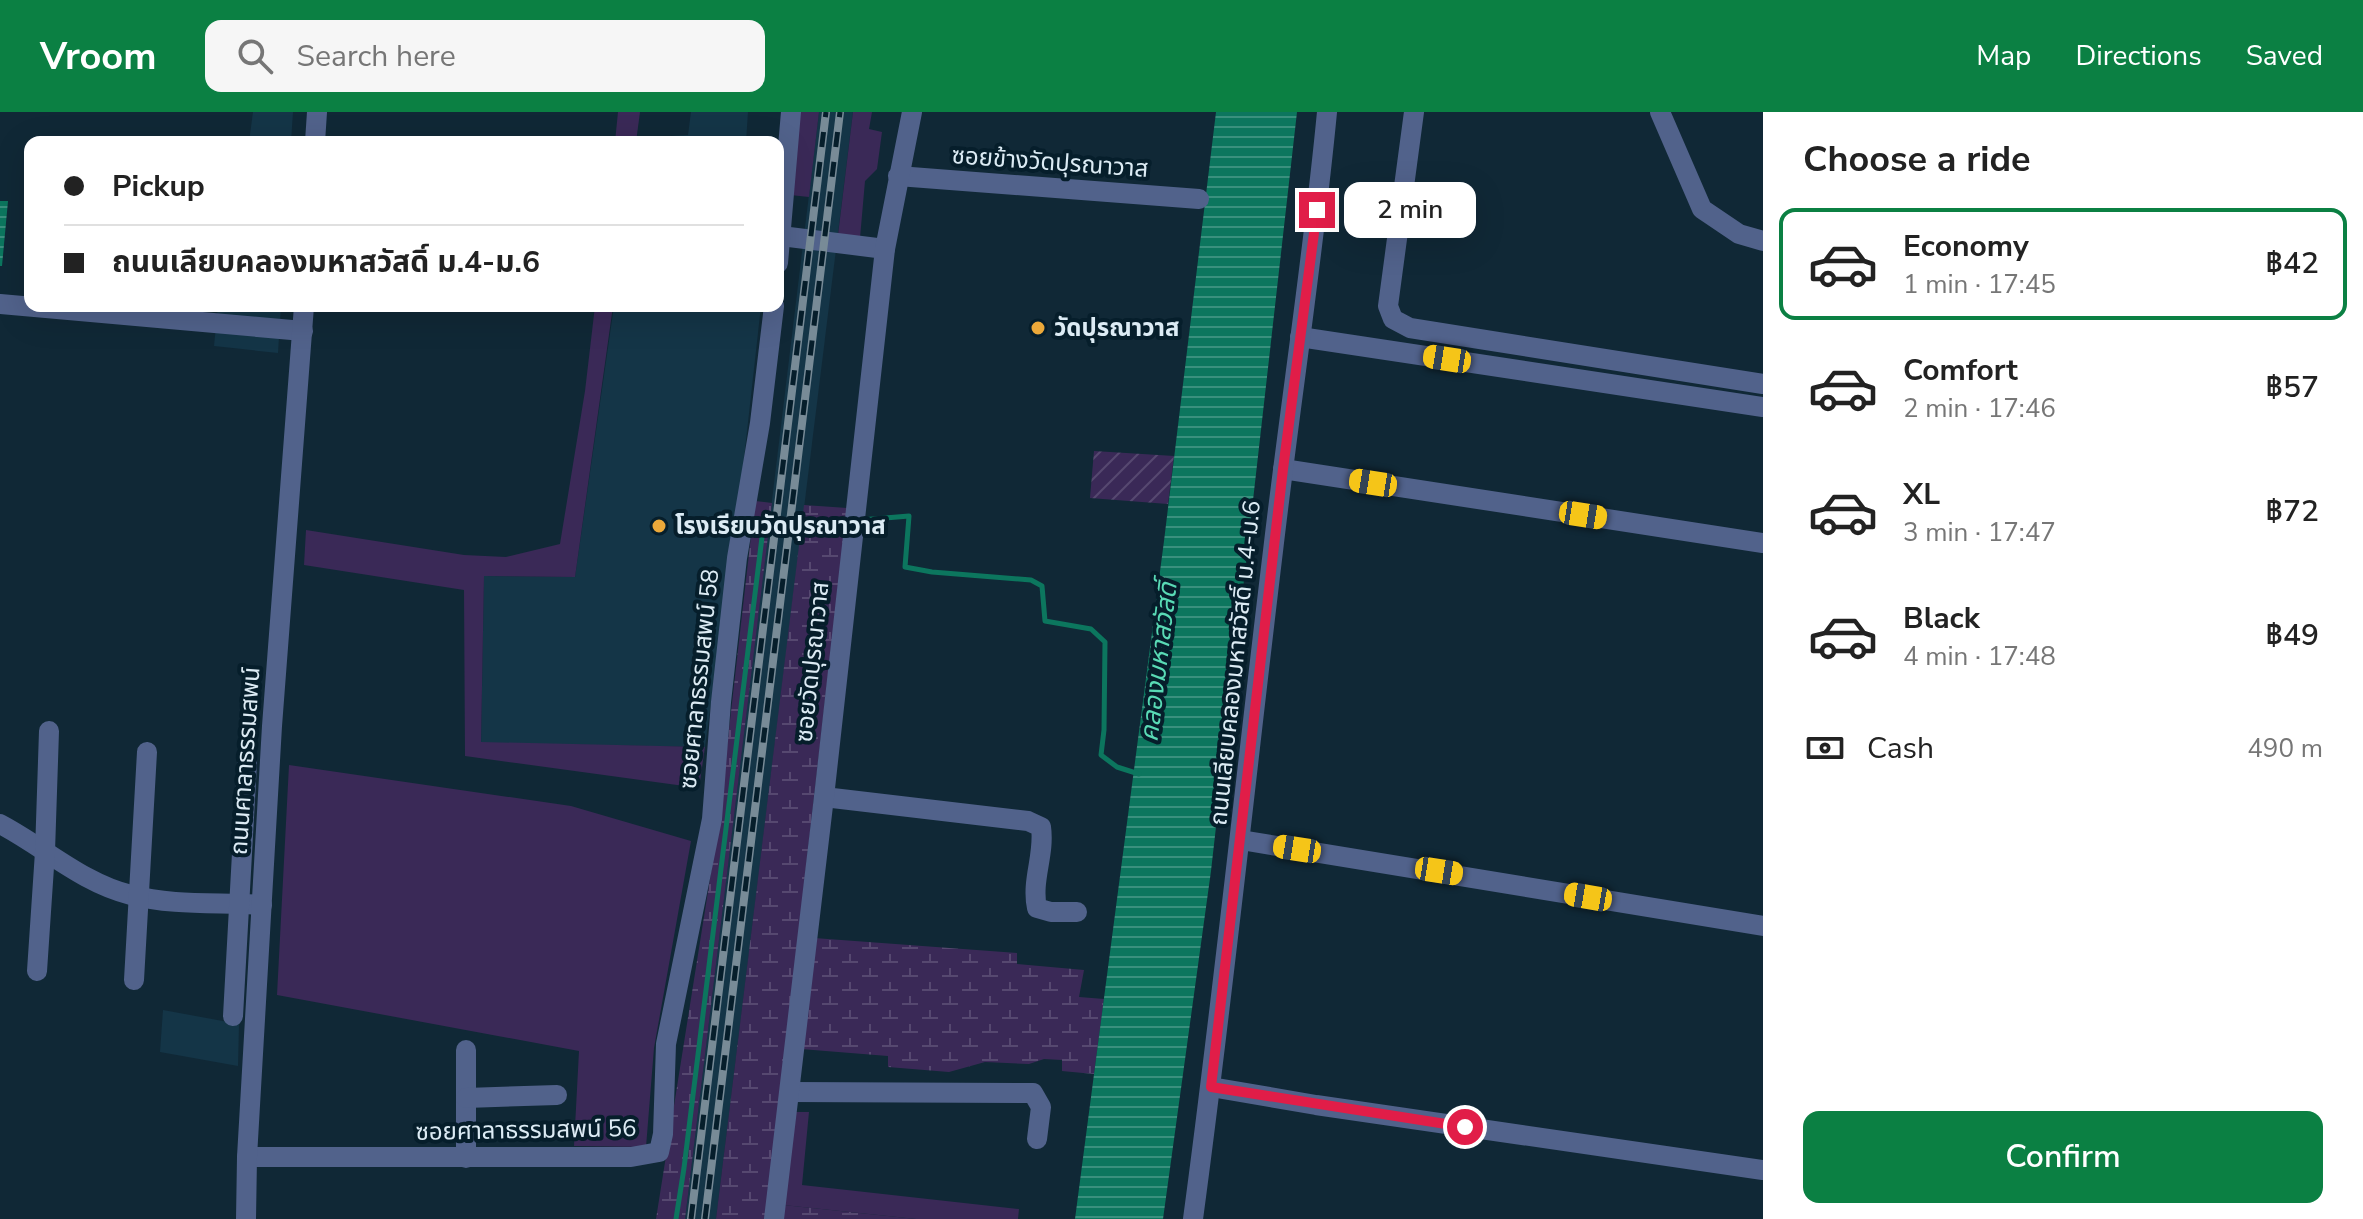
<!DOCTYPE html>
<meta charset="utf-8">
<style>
body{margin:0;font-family:"Nunito Sans","Noto Sans Thai",sans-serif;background:#f6f6f6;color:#222;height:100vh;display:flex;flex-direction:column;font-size:30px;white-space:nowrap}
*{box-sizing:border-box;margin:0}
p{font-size:26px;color:#767676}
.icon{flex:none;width:44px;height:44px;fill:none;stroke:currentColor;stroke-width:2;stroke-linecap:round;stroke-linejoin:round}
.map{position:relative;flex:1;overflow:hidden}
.drawer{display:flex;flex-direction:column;background:#fff;width:600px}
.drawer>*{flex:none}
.hud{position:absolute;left:24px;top:24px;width:760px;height:176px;border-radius:16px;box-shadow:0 8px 32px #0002;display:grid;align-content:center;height:176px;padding:0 40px;background:#fff}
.end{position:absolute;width:36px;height:36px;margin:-18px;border:10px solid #e11d48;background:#fff;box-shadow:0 0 0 4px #fff}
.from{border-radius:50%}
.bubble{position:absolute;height:56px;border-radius:16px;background:#fff;box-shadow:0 8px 32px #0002;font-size:26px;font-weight:600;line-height:56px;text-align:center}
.car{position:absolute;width:24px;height:48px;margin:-24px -12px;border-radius:10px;box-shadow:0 0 6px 2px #0007;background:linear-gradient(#f5c518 24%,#345 0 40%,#f5c518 0 76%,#345 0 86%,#f5c518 0)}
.hud b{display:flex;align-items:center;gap:28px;height:76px;font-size:30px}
.hud b+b{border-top:2px solid #e0e0e0}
.hud i{width:20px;height:20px;background:#222}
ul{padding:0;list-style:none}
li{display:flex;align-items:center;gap:24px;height:112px;margin:0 16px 12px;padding:0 24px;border:4px solid transparent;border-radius:16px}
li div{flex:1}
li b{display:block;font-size:30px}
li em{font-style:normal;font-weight:600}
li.current{border-color:#0b8043}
li>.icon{width:72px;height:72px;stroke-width:1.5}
h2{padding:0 40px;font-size:36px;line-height:96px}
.pay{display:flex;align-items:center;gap:20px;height:88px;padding:0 40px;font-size:30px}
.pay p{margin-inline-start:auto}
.action{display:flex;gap:16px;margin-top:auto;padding:16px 40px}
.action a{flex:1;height:92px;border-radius:16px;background:#0b8043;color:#fff;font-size:32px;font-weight:600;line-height:92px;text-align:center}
header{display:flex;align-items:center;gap:48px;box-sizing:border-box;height:112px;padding:0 40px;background:#0b8043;color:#fff}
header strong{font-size:38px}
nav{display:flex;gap:44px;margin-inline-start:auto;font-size:28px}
.search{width:560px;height:72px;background:#f6f6f6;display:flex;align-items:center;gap:20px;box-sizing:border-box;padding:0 28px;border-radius:16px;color:#767676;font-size:30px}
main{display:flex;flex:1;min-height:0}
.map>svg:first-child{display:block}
</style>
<header>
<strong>Vroom</strong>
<div class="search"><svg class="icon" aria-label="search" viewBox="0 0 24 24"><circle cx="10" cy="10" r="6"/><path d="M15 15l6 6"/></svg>Search here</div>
<nav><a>Map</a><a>Directions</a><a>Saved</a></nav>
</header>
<main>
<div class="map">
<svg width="1763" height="1107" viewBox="0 0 1763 1107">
<defs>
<pattern id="wetland-marsh" width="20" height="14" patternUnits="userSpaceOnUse" patternTransform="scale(2)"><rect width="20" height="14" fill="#3a2957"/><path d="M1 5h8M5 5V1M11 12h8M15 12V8" fill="none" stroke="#564870"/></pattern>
<pattern id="garden-furrows" width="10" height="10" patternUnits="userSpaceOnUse" patternTransform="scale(2)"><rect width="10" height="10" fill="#3a2957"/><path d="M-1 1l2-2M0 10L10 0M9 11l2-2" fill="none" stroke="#564870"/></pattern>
<pattern id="water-rules" width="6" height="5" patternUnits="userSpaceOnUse" patternTransform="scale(2)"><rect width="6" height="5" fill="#0c765e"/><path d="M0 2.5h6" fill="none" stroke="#3a907e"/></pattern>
</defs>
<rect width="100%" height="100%" fill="#102836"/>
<!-- built -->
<g fill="#143547">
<path d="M253,0H293L291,30H249Z"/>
<path d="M691,0H748L746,30H637L638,26L688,23Z"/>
<path d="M819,0H853L716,1107H685Z"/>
<path d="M218,194H281L278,241L214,234Z"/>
<path d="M614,194H761L742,364L705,635L481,631L484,464L575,465Z"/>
<path d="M163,898L239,912L238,954L160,940Z"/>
</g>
<!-- grass -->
<g fill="#3a2957">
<path d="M618,0H640L636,30H615Z"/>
<path d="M799,0H819L809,85L790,83Z"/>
<path d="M853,0H872L869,17L882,20L877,57L865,69L860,126L837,131Z"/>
<path d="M595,194H613L575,465L484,464L481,630L705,635L699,676L465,644L464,478L304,453L306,418L464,443L506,445L560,432L585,279Z"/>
<path d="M289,653L571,694L691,729L654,936L646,1035L574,1034L579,939L277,883Z"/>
<path d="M794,1000H809L802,1073L1019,1097L1018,1107H916L783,1093Z"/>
</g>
<!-- wetland -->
<g fill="url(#wetland-marsh)">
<path d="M755,389L772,391L685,1107H656L717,723Z"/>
<path d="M804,393L847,396L766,1107H716Z"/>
<path d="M814,826L1017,841V852L1084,858L1079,885L1104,887L1094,962L1062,959V948L1044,947L1029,952L985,950L949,960L888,955V944L801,937Z"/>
<path d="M783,1093L916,1107H781Z"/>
</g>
<!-- garden -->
<path fill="url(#garden-furrows)" d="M1094,339L1174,344L1168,392L1090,386Z"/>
<!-- water -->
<g fill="url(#water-rules)">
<path d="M1216,0H1297L1211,759L1163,1107H1075L1164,429Z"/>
<path d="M0,89H8L2,154H0Z"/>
</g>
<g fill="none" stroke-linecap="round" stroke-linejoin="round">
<!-- stream -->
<g stroke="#0c765e" stroke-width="5">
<path d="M861,408L909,404L905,455L932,460L1031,468L1042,474L1045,509L1091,517L1105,530L1104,618L1101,643L1117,655L1139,662"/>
<path d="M676,1107L684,1056L764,409L804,412L846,410"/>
</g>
<!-- minor -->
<g stroke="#51628b" stroke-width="20">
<path d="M1414,0L1388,194L1393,207L1410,216L1763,272"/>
<path d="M1660,0L1702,97L1739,122L1763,129"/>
<path d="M315,30L317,0"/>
<path d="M898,64L1199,87"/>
<path d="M781,124L885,137"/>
<path d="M778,151L791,0"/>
<path d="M0,192L303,219"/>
<path d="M1300,225L1763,295"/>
<path d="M1283,357L1763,431"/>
<path d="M824,685L1028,709L1041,715C1045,743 1031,768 1037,796L1051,800H1077"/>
<path d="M0,712C44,735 82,771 131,783C173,794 220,790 262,793"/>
<path d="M1241,728L1763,814"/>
<path d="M37,859L45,740L49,619"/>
<path d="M134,868L147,640"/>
<path d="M233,904L247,651"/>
<path d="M466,938V1046"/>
<path d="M1211,975L1316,993L1763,1058"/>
<path d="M790,980L1033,981L1041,995L1037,1027"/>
<path d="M466,986L557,983"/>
<path d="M247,1045H631L659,1040L663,1022L666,932L712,707L721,590L737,446L760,311L774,194"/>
<path d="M246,1107L247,1045L272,614L304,194"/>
<path d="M774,1107L824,685L885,137L912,0"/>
<path d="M1193,1107C1223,885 1246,662 1273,439C1290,293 1313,147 1327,0"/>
</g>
<defs>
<g id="rail">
<path d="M691,1107L826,0"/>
<path d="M705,1107L840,0"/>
</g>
</defs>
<!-- rail casing -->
<use href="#rail" stroke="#788b97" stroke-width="8"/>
<!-- rail -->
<use href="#rail" stroke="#061e2b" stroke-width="5" stroke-dasharray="15" stroke-linecap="butt"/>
</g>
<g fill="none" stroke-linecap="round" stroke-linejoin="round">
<!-- route -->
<path stroke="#e11d48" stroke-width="10" d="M1317,98L1283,357L1211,975L1465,1015"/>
</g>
<!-- markers -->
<g fill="#eca93a" stroke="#061e2b" stroke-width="3">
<circle cx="1038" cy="216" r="8"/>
<circle cx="659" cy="414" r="8"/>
</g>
<g text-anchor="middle" stroke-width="8" stroke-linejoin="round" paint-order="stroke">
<!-- street labels -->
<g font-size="24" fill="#dcebf4" stroke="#061e2b">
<text transform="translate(1050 50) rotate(4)" y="8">ซอยข้างวัดปุรณาวาส</text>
<text transform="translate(812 550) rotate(-84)" y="8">ซอยวัดปุรณาวาส</text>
<text transform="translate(1235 551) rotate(-84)" y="8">ถนนเลียบคลองมหาสวัสดิ์ ม.4-ม.6</text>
<text transform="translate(699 567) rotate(-84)" y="8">ซอยศาลาธรรมสพน์ 58</text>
<text transform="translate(245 649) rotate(-86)" y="8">ถนนศาลาธรรมสพน์</text>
<text transform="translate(526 1018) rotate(-1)" y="8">ซอยศาลาธรรมสพน์ 56</text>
</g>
<!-- poi labels -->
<g font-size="24" font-weight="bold" fill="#dcebf4" stroke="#061e2b" text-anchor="start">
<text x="1054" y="224">วัดปุรณาวาส</text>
<text x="675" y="422">โรงเรียนวัดปุรณาวาส</text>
</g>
<!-- water labels -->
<g font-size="26" font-style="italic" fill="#59dab5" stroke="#061e2b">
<text transform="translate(1158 550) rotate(-83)" y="9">คลองมหาสวัสดิ์</text>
</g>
</g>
</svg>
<i class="end from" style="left:1465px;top:1015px"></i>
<i class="end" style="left:1317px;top:98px"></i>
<div class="bubble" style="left:1344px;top:70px;width:132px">2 min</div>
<i class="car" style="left:1447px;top:247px;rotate:279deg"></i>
<i class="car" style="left:1373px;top:371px;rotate:279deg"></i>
<i class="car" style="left:1583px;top:403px;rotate:99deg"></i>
<i class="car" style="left:1297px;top:737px;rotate:279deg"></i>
<i class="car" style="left:1439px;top:759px;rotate:99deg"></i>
<i class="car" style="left:1588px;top:785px;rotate:280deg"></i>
<div class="hud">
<b><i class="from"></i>Pickup</b>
<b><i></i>ถนนเลียบคลองมหาสวัสดิ์ ม.4-ม.6</b>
</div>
</div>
<section class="drawer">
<h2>Choose a ride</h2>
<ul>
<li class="current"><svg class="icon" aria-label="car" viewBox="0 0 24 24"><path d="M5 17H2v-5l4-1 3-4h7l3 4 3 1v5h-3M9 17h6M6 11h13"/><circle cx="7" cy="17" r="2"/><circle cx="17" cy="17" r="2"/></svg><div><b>Economy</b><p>1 min · 17:45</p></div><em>฿42</em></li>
<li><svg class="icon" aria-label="car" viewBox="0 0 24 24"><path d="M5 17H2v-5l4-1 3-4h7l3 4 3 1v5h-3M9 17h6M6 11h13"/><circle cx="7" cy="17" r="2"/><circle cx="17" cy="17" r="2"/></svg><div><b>Comfort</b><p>2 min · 17:46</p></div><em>฿57</em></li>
<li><svg class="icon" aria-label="car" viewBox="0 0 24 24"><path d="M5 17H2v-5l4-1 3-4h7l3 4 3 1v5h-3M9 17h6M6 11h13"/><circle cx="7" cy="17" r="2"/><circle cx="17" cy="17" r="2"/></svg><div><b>XL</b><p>3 min · 17:47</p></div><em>฿72</em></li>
<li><svg class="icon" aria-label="car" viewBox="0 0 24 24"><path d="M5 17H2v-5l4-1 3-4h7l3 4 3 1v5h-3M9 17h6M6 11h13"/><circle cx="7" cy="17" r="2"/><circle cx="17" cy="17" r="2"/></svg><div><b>Black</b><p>4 min · 17:48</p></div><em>฿49</em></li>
</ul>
<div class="pay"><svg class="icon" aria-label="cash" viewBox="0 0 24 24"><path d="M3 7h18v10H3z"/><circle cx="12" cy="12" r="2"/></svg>Cash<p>490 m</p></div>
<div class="action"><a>Confirm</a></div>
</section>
</main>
